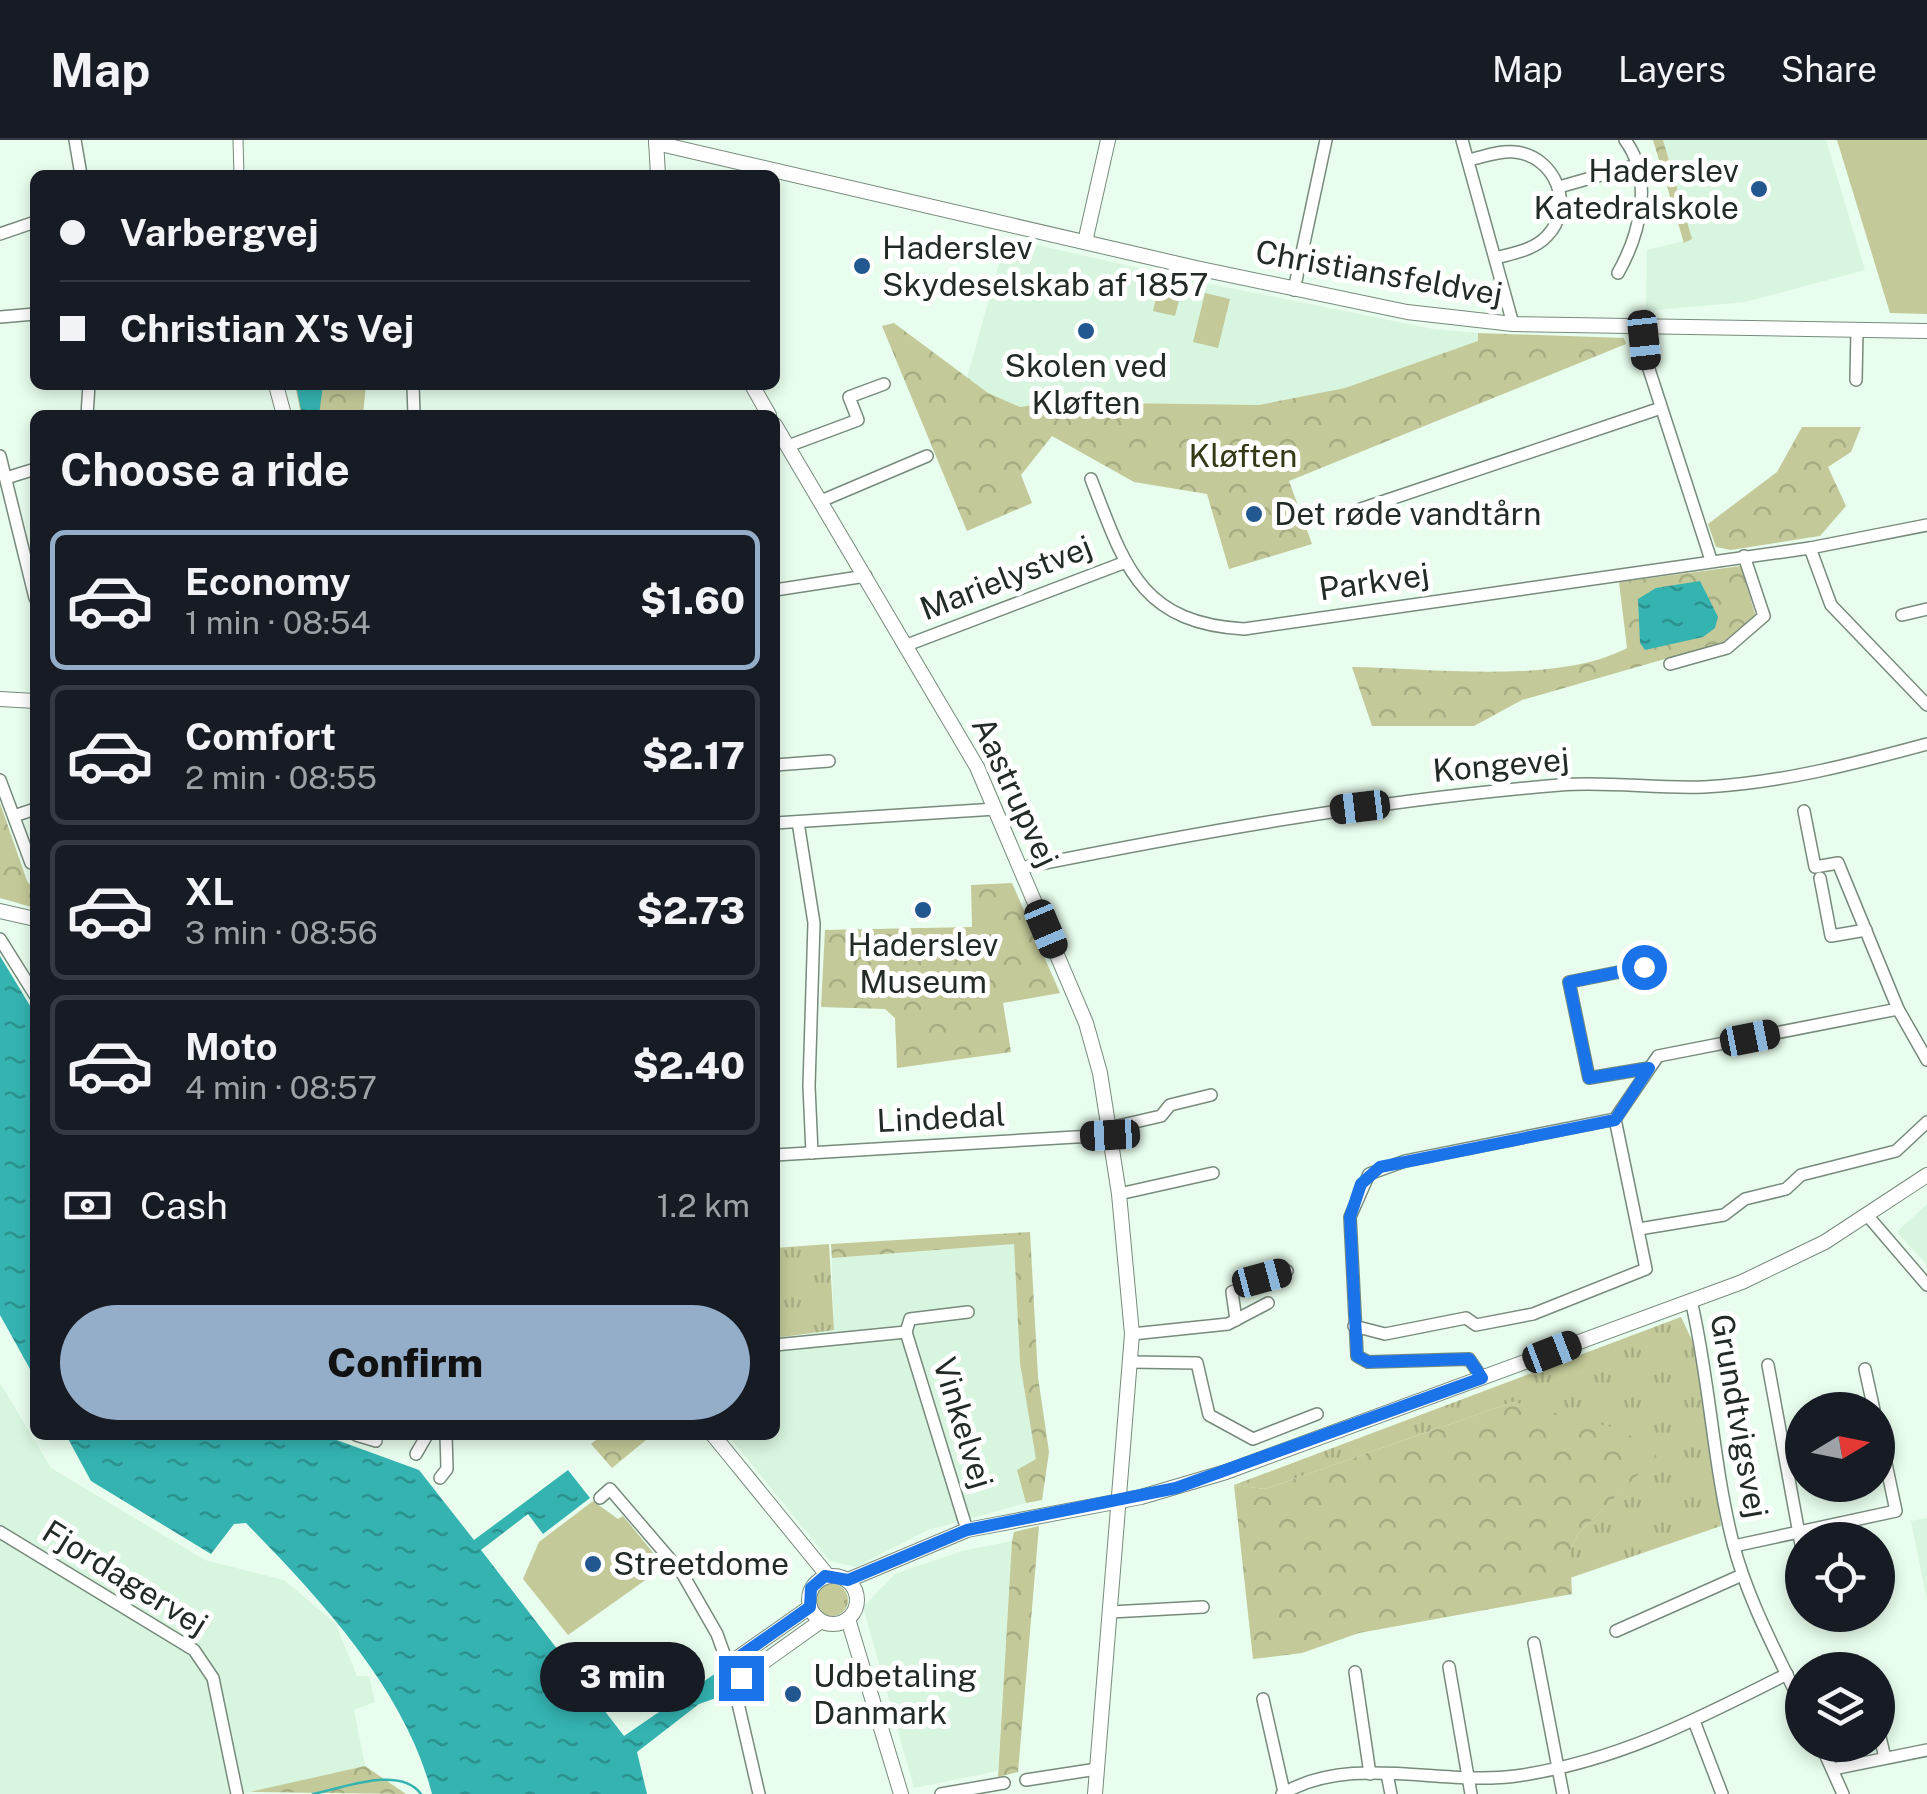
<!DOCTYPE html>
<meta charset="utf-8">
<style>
body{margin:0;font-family:"Public Sans",sans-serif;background:#20242c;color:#f1f3f6;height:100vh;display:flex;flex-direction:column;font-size:38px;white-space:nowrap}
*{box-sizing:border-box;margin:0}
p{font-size:32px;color:#9ea1a6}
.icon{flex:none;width:55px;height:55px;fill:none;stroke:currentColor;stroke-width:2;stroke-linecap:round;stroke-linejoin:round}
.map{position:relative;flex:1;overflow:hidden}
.drawer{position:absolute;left:30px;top:270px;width:750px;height:1030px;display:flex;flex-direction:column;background:#171b24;border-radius:15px;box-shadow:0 5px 15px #0003}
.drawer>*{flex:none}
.guide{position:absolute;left:30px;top:30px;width:750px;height:220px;border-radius:15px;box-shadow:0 5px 15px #0003;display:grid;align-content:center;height:220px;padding:0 30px;background:#171b24}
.needle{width:65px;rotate:80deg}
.buttons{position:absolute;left:1785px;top:1252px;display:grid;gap:20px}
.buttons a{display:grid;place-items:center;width:110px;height:110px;border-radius:50%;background:#171b24;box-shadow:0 5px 15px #0003;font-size:50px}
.end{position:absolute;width:45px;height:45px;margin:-22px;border:12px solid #1a73e8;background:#fff;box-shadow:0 0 0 5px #fff}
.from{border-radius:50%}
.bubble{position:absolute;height:70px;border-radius:35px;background:#171b24;box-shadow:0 5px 15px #0003;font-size:32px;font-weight:800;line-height:70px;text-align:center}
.car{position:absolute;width:30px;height:60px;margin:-30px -15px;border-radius:12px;box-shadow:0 0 8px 2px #0007;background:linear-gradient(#222 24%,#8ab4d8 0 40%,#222 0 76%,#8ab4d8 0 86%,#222 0)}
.guide b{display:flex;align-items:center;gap:35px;height:95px;font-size:38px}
.guide b+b{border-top:2px solid #363941}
.guide i{width:25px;height:25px;background:#f1f3f6}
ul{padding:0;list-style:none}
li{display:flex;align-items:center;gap:30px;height:140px;margin:0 20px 15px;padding:0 10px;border:5px solid #363941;border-radius:15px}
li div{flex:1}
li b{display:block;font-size:38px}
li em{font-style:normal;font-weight:800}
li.selected{border-color:#94adc8}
li>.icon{width:90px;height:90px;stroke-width:1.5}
h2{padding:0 30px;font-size:45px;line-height:120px}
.pay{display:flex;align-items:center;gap:25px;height:110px;padding:0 30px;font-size:38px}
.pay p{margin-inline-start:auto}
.button{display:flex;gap:20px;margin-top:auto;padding:20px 30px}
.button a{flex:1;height:115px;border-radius:60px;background:#94adc8;color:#111;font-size:40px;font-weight:800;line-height:115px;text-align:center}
header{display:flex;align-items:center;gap:60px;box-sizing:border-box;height:140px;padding:0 50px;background:#171b24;border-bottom:2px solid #363941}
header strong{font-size:48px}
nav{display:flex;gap:55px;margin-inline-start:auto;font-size:35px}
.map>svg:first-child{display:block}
</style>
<header>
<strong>Map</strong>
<nav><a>Map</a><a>Layers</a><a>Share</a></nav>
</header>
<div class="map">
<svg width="1927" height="1654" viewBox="0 0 1927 1654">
<defs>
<pattern id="grass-tufts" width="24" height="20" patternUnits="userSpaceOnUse" patternTransform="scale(2.5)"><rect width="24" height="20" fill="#c3c998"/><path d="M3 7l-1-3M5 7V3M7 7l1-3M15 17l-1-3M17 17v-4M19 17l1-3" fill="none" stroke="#a7ad83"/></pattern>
<pattern id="forest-crowns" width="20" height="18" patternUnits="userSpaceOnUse" patternTransform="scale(2.5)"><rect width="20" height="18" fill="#c3c998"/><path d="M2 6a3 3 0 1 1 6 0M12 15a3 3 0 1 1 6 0" fill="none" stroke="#a7ad83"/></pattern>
<pattern id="water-ripples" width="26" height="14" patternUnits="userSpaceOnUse" patternTransform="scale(2.5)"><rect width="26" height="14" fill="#34b3b1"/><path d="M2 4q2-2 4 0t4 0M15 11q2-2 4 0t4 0" fill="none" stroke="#2c9290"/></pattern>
</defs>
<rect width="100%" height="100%" fill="#e8fded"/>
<!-- built -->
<g fill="#d8f5df">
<path d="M1663,0H1826L1865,130L1745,162L1646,171L1647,110L1691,99Z"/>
<path d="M1006,98L1205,143L1433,189L1478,193L1479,201L1345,248L1259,265L1054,262L1020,267L988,254L967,238Z"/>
<path d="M1927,1064V1125L1897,1092Z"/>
<path d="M831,1104L833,1118L1014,1104L1020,1223L1037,1320L1017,1331L1026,1363L928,1390L856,1427L830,1421L728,1295H775V1198L834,1190Z"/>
<path d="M0,1243L51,1328L205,1420L284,1440L335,1483L357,1536H369L375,1562L354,1570L365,1626L244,1654H0Z"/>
<path d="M1927,1378V1460L1911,1381Z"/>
<path d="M1012,1401L998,1631L914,1648L863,1467L895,1434L962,1411Z"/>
</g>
<!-- grass -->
<g fill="url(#grass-tufts)">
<path d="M829,1104L834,1190L775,1198V1108Z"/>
<path d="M1681,1177L1698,1213L1721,1386L1570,1438V1410L1578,1394L1656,1316L1513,1262L1265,1349L1234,1345Z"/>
<circle cx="832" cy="1460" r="16"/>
</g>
<!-- forest -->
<g fill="url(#forest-crowns)">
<path d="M1653,0H1663L1692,99L1684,103Z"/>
<path d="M894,183L988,253L1020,267L1054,262L1259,265L1345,248L1478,201V193L1624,198L1626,204L1289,341L1312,404L1229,429L1207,354L1134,342L1052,296L1021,335L1032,363L967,391L882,186Z"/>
<path d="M295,245H366L363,275H301Z"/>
<path d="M1802,287H1861L1851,312L1828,327L1846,366L1820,396L1731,410L1716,407L1708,384L1777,332Z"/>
<path d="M1741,426L1756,477L1724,502L1522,560L1474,586H1372L1352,527C1431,528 1557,545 1627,508L1619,442Z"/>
<path d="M0,663L27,741L35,751V768L0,758Z"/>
<path d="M1012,743L1060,853L1003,863L1011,912L897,928L895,878L885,869L821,867L825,790L972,787L971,745Z"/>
<path d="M1030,1092L1038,1237L1049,1312L1042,1360L1026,1363L1017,1330L1036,1319L1020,1223L1014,1104L832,1118L831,1104Z"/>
<path d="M1513,1262L1623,1290L1657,1316L1578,1394L1570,1410L1572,1454L1359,1493L1302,1513L1253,1519L1234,1345L1265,1349Z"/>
<path d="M602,1295H652L612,1328L591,1304Z"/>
<path d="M1039,1386L1018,1632L998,1637L1012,1401L1014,1392Z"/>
<path d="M365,1626L406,1654L250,1652Z"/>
</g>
<!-- pitch -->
<g fill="#c3c998">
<path d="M1837,0H1927V174L1890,173Z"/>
<path d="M1162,133L1185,137L1175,176L1153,171Z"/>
<path d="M1205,153L1230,159L1218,208L1193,202Z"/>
<path d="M593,1361L618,1379L623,1376L655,1415L652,1418L661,1429L568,1495L523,1439L539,1402Z"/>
</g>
<!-- water -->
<g fill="url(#water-ripples)">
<path d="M296,245H323L319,275H302Z"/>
<path d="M1700,441L1718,477L1715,488L1703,497L1645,510L1640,503L1638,459L1656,448Z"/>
<path d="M0,816L35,874V1238L0,1175Z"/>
<path d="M66,1295H323L419,1330L474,1400L568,1330L590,1358L543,1394L528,1374L481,1410L624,1596L716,1533L722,1556L699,1564L637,1612L647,1654H432C405,1549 320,1459 246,1383L234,1384L211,1414L91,1341Z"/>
</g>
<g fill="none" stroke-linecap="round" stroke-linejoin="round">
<!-- stream -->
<path stroke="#34b3b1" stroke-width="2.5" d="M313,1654C343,1648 400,1625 421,1654"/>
<defs>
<path id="pedestrian" d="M238,0L239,35"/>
<g id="minor">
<path d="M75,0L81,35"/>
<path d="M1462,0L1513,184"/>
<path d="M1468,20C1483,17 1500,10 1515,12C1555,16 1576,66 1547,96C1534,110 1514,113 1496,118"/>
<path d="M1559,47L1640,24"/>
<path d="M0,94L35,82"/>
<path d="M1618,133C1640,94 1654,39 1625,0"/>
<path d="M1294,150L1326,0"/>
<path d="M0,177L35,174"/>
<path d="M1642,187L1646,220L1711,420"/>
<path d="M1856,240L1857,190"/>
<path d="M413,245L414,275"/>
<path d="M87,275L89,245"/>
<path d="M788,306L858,280L849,257L884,244"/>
<path d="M0,316L35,458"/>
<path d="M6,338L32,330"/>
<path d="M1091,339C1124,424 1139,483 1244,489L1810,408L1927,385"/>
<path d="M821,361L927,316"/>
<path d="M1346,374L1661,268"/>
<path d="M1810,408L1831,465L1927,565"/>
<path d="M775,450L866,436"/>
<path d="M1902,475L1927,469"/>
<path d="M907,505L1123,423"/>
<path d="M1670,524L1727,508L1764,476L1744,416"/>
<path d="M775,625L829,621"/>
<path d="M0,640L31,723"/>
<path d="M1804,671L1815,727L1838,723L1898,869L1927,920"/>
<path d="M14,676L35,669"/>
<path d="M798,682L814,783L809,946L812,1013"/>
<path d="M775,683L996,669"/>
<path d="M1020,728C1199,692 1378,660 1560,645C1608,641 1656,649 1704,647C1781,643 1853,624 1927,604"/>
<path d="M1820,738L1831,796L1866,790"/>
<path d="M0,799L35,855"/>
<path d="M1644,827L1569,842L1589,938L1649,928"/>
<path d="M1109,988L1161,976L1170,965L1211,955"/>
<path d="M775,1015L1110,995"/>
<path d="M1119,1054L1213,1033"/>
<path d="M1867,1075L1927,1145"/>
<path d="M1639,1089L1724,1075L1745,1059L1786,1049L1801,1035L1896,1011L1927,982"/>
<path d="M1691,1160C1710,1241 1713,1325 1733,1403C1748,1461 1777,1513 1802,1566"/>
<path d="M1236,1180L1232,1152L1287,1131"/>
<path d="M1354,1186L1385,1194L1466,1178L1476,1185L1533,1174L1646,1129L1615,979"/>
<path d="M906,1192L910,1179L968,1172"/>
<path d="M1132,1194L1228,1184L1268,1163"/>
<path d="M775,1205L906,1192L967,1390"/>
<path d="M1130,1222L1197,1223L1209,1275L1253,1299L1317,1274"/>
<path d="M1768,1225L1802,1410"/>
<path d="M1865,1229L1874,1270"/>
<path d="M1482,1238L1469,1219L1368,1222L1357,1216L1350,1077L1369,1034L1405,1021L1615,979L1658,916L1898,869"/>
<path d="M356,1295L376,1301"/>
<path d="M416,1314L427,1295"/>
<path d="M440,1338L447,1329L446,1295"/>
<path d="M600,1358L610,1349L682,1433L717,1494L731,1533L759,1654"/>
<path d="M0,1392L194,1510L213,1538L237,1654"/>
<path d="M1734,1406L1896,1371L1878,1286"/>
<path d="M1111,1472L1203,1467"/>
<path d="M1616,1491L1742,1435"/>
<path d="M1534,1503L1563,1654"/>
<path d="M1449,1527L1471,1654"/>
<path d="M1355,1532L1370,1634"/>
<path d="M1263,1559L1284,1652"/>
<path d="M1694,1581L1722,1654"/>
<path d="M1878,1588L1885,1618"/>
<path d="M1821,1605L1843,1654"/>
<path d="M1833,1629L1927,1610"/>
<path d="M1387,1634L1391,1654"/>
<path d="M1026,1640L1097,1629"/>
<path d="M941,1654L1004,1643"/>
<path d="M1282,1654C1352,1613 1439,1646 1516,1636C1616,1622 1698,1579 1787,1534"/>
</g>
<g id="tertiary">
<path d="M656,0L658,35"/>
<path d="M656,3L1196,128L1407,172L1513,184L1927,191"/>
<path d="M1085,102L1108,0"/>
<path d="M276,245L284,275"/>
<path d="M752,245L769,275"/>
<path d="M775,285L977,627L1086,883L1100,933L1119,1054L1132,1194L1095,1654"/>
<path d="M0,559L35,561"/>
<path d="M0,771L35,779"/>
<path d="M713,1295L828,1436"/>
<circle cx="833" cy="1460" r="24"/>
<path d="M848,1440L967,1390L1141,1357L1226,1332L1742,1142L1825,1102L1927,1035"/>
<path d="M810,1467L736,1519L731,1533L741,1538L821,1481"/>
<path d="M848,1479L901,1654"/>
</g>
</defs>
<!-- pedestrian casing -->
<use href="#pedestrian" stroke="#778a7c" stroke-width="11"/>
<!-- minor casing -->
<use href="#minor" stroke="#778a7c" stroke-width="14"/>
<!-- tertiary casing -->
<use href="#tertiary" stroke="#778a7c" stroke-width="16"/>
<!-- pedestrian -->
<use href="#pedestrian" stroke="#fff" stroke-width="9"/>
<!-- minor -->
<use href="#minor" stroke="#fff" stroke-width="11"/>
<!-- tertiary -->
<use href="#tertiary" stroke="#fff" stroke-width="14"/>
</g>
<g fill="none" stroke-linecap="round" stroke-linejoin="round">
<!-- route -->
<path stroke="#1a73e8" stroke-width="12" d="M741,1538L731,1533L736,1519L810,1467L811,1448L825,1436L848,1440L967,1390L1176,1348L1482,1238L1469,1219L1368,1222L1357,1216L1350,1077L1361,1044L1380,1027L1615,980L1649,928L1589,938L1569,842L1644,827"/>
</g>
<!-- markers -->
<g fill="#235790" stroke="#fff" stroke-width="4">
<circle cx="1759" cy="49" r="10"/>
<circle cx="862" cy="126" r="10"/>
<circle cx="1086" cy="191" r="10"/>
<circle cx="1254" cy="374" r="10"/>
<circle cx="923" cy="770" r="10"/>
<circle cx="593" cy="1424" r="10"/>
<circle cx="793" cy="1554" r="10"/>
</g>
<g text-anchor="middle" stroke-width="10" stroke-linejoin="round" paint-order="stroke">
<!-- poi labels -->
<g font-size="32" fill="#232b26" stroke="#fff" text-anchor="start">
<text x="1739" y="42" text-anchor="end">Haderslev<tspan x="1739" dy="37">Katedralskole</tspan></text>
<text x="882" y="119">Haderslev<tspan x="882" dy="37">Skydeselskab af 1857</tspan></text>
<text x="1086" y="237" text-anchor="middle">Skolen ved<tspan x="1086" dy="37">Kløften</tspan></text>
<text x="1274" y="385">Det røde vandtårn</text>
<text x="923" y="816" text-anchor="middle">Haderslev<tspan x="923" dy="37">Museum</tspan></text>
<text x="613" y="1435">Streetdome</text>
<text x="813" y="1547">Udbetaling<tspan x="813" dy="37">Danmark</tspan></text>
</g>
<!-- street labels -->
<g font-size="32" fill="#232b26" stroke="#fff">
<text transform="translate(1379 133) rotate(10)" y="11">Christiansfeldvej</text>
<text transform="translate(1006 438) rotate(-21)" y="11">Marielystvej</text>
<text transform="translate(1374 442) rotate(-8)" y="11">Parkvej</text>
<text transform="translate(1501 625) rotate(-5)" y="11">Kongevej</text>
<text transform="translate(1015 652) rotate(65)" y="11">Aastrupvej</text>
<text transform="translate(941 978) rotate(-3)" y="11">Lindedal</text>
<text transform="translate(1739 1276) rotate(80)" y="11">Grundtvigsvej</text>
<text transform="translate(963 1283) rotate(73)" y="11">Vinkelvej</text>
<text transform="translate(125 1438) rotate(32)" y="11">Fjordagervej</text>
</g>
<!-- park labels -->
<g font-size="32" fill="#353814" stroke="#fff">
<text x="1243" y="327">Kløften</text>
</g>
</g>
</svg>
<div class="buttons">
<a><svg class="needle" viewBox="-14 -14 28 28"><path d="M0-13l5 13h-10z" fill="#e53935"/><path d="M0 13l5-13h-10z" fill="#9ea1a6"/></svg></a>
<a><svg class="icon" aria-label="locate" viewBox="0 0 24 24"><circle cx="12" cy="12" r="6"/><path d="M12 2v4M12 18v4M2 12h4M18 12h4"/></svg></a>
<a><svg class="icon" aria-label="layers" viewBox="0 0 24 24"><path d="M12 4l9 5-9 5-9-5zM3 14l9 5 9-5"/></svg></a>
</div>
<i class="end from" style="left:1644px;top:827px"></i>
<i class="end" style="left:741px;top:1538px"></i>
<div class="bubble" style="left:540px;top:1502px;width:165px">3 min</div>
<i class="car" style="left:1644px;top:200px;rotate:174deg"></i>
<i class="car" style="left:1360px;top:667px;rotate:263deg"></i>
<i class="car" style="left:1046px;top:789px;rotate:157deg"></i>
<i class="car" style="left:1750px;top:898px;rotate:79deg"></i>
<i class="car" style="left:1110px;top:995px;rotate:267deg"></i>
<i class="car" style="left:1262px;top:1138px;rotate:75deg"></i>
<i class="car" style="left:1552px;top:1212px;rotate:69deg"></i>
<div class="guide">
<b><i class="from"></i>Varbergvej</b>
<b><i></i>Christian X's Vej</b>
</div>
<section class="drawer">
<h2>Choose a ride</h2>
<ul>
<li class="selected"><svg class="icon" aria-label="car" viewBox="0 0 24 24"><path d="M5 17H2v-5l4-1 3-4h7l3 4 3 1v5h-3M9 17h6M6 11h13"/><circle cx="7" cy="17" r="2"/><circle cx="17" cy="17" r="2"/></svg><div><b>Economy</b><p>1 min · 08:54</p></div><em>$1.60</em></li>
<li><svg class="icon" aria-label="car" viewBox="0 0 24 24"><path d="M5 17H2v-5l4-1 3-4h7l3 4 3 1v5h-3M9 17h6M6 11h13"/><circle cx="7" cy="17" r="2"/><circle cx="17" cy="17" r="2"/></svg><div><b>Comfort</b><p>2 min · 08:55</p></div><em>$2.17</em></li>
<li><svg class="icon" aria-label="car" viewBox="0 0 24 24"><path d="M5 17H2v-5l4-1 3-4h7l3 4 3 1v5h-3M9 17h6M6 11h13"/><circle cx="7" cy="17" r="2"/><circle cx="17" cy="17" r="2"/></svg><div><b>XL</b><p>3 min · 08:56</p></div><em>$2.73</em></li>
<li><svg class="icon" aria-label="car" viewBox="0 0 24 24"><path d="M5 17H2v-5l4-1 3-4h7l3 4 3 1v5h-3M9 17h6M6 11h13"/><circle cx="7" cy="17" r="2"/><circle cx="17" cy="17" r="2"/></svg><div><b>Moto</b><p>4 min · 08:57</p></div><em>$2.40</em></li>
</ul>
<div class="pay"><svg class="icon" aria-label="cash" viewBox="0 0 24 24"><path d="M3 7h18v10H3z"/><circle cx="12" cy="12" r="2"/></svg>Cash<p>1.2 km</p></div>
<div class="button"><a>Confirm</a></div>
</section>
</div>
